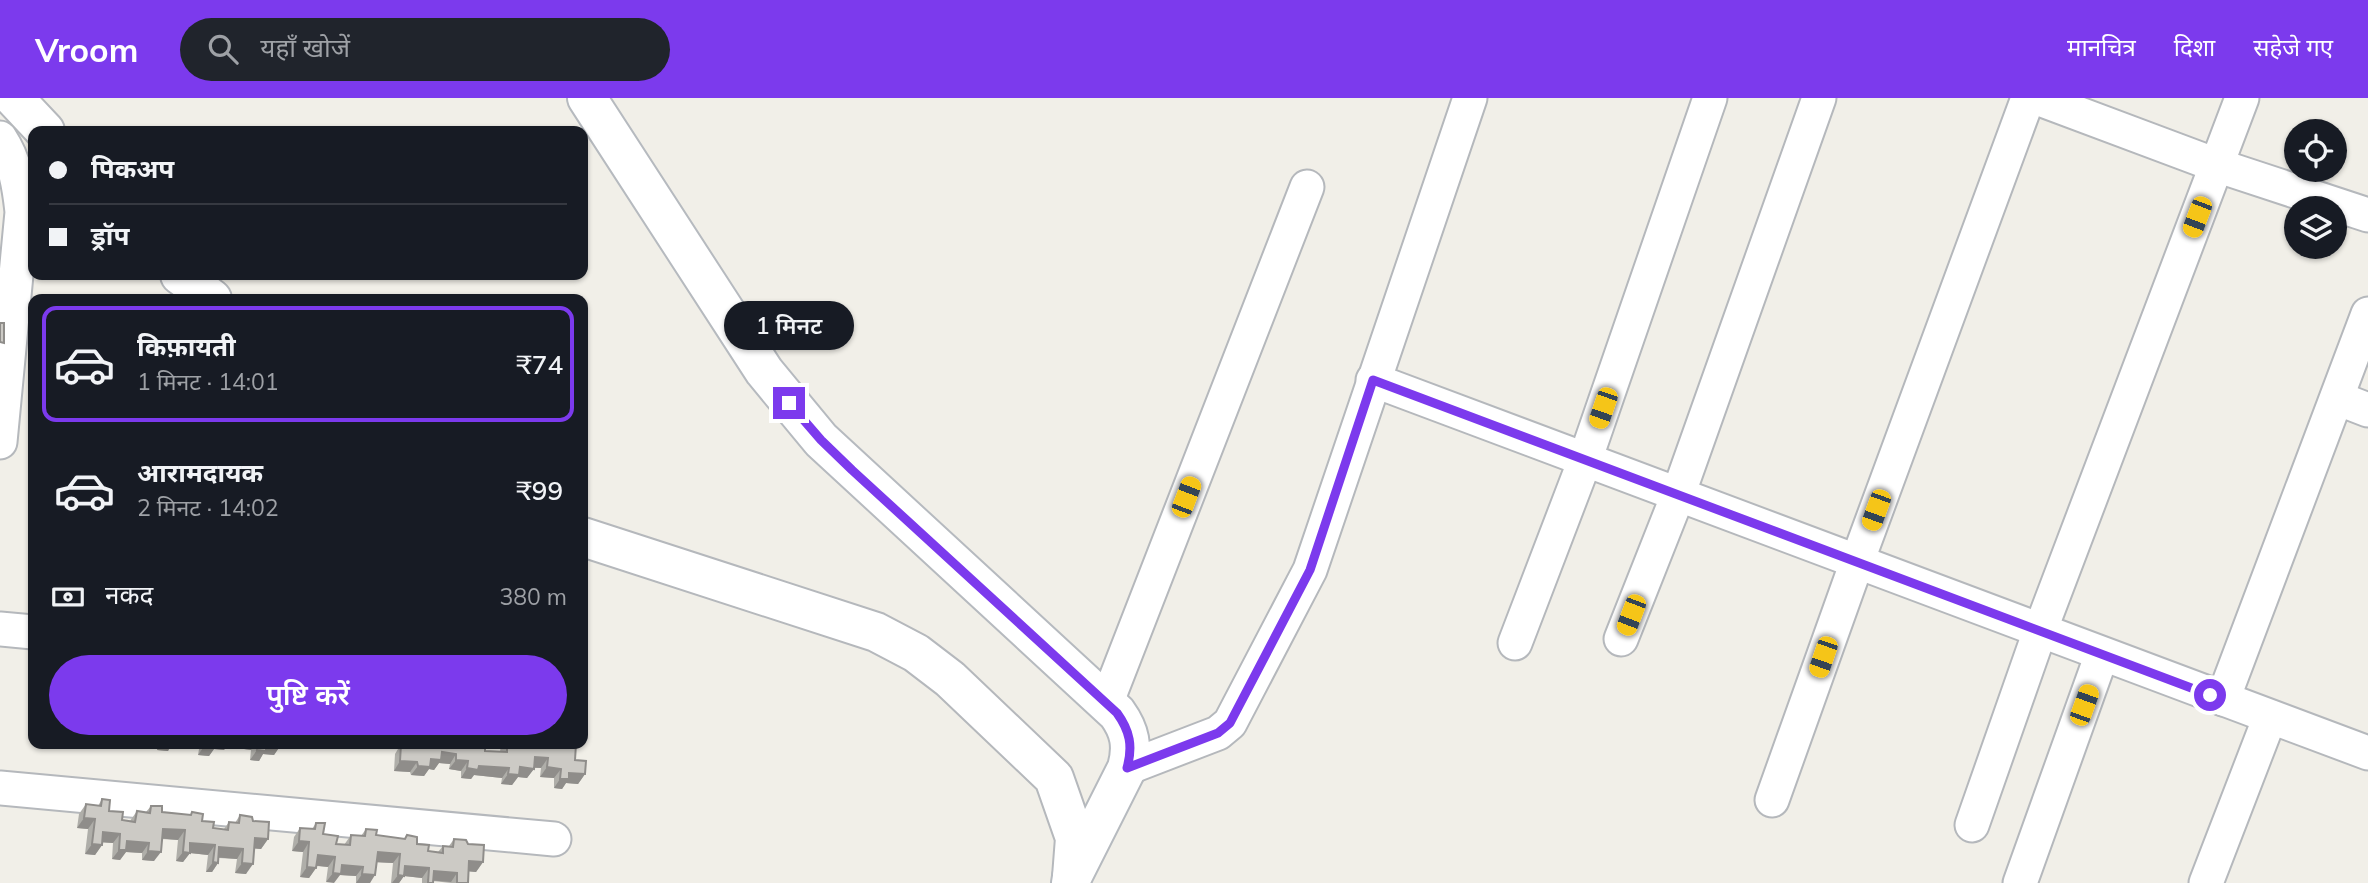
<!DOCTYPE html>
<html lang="hi">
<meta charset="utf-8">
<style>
body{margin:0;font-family:Mulish,"Noto Sans Devanagari",sans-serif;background:#20242c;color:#f1f3f6;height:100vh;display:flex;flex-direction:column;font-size:26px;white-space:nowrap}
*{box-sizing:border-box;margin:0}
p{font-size:23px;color:#9ea1a6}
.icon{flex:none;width:38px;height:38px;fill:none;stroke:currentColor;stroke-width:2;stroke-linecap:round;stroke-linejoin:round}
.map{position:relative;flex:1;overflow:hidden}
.side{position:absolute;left:28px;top:196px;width:560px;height:455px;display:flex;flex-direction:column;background:#171b24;border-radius:14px;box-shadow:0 2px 5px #0004}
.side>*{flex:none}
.top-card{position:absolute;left:28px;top:28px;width:560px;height:154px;border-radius:14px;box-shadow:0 2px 5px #0004;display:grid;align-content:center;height:154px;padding:0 21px;background:#171b24}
.buttons{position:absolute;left:2284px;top:21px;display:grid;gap:14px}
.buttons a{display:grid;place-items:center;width:63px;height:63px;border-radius:50%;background:#171b24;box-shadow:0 2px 5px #0004;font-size:35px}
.end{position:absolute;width:32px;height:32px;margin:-16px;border:9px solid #7c3aed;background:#fff;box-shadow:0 0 0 4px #fff}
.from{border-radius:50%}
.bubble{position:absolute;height:49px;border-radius:24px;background:#171b24;box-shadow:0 2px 5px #0004;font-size:23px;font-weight:600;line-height:49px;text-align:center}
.car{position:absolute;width:21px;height:42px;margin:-21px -10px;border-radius:9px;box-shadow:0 0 5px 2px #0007;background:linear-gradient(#f5c518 24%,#345 0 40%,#f5c518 0 76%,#345 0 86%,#f5c518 0)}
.top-card b{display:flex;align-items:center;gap:24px;height:66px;font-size:26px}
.top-card b+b{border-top:2px solid #363941}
.top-card i{width:18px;height:18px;background:#f1f3f6}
ul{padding:12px 0 0;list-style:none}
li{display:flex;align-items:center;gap:21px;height:116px;margin:0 14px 10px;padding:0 7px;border:4px solid transparent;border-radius:14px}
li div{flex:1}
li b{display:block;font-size:26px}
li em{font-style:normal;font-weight:600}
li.active{border-color:#7c3aed}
li>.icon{width:63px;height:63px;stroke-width:1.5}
.pay{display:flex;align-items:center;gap:18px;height:77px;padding:0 21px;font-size:26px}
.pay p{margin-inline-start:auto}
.action{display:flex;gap:14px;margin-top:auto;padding:14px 21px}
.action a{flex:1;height:80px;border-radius:42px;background:#7c3aed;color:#fff;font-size:28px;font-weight:600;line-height:80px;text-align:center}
header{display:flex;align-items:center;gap:42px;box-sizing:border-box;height:98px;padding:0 35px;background:#7c3aed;color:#fff}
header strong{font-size:33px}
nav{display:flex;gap:38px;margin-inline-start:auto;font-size:24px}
.search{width:490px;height:63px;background:#20242c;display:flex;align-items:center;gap:18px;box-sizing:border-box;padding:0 24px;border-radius:38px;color:#9ea1a6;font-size:26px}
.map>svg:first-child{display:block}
</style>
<header>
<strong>Vroom</strong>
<div class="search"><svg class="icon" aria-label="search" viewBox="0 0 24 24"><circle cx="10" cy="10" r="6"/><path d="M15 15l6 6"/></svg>यहाँ खोजें</div>
<nav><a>मानचित्र</a><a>दिशा</a><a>सहेजे गए</a></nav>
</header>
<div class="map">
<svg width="2368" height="785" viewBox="0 0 2368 785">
<rect width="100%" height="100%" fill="#f1efe8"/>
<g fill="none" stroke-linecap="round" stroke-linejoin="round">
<defs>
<g id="minor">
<path d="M2037,0L2216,67L2368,117"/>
<path d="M0,40C15,63 19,86 22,114L0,344"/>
<path d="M1373,282L2368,655"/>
<path d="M2337,300L2368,312"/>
<path d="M0,531L33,534"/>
<path d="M1621,541L1678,397L1819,0"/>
<path d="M1515,545L1585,362L1710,0"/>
<path d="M2223,601L2368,216"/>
<path d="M1106,606L1307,89"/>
<path d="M1127,670L1218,635L1230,625L1310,472L1470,0"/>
<path d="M0,690L554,741"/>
<path d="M1772,702L1857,464L2028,0"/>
<path d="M1972,727L2040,533L2242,0"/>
<path d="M2020,785L2102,556"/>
<path d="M2206,785L2270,619"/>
</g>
<g id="tertiary">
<path d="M14,0L45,33"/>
<path d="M180,177L212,201"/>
<path d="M583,439L876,534L916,555L950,581L1054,680L1075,740L1072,779"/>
</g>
<path id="secondary" d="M587,0L764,273L821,342L1117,615C1130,633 1133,648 1127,670L1072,779L1071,785"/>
</defs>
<!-- minor casing -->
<use href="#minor" stroke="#b5b8bc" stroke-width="37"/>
<!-- tertiary casing -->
<use href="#tertiary" stroke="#b5b8bc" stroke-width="42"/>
<!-- secondary casing -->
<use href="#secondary" stroke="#b6babf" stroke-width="42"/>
<!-- minor -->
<use href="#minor" stroke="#fff" stroke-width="33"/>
<!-- tertiary -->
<use href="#tertiary" stroke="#fff" stroke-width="38"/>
<!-- secondary -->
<use href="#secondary" stroke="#fff" stroke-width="38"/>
</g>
<!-- wall -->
<g fill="#afaea9">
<path d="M157,646H228L224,652L214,651L209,658L198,657L199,651L170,649L168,653L157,652Z"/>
<path d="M237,646H281L274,657L263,656L259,663L250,662L251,652L237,650Z"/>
<path d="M401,646H485V653L500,654L501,646H550V648H560V646H576L575,662L585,676L578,686L566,685L562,691L554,690V680L540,679L541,670H534L527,680L518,679L512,687L501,686L502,680L474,677L471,681L461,680V673L449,671L450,666L439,665L434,672L429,671L424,678L411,677L410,674L394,673L395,656Z"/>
<path d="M102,701L109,713L122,722L130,723L137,713L146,714L151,708L162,714L202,723L213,730L224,731L229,724L235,725L240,717L253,723L268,741L261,751L254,750L246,776L235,775L237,761L219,760L218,765L212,774H206L208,757L190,755L183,764L176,763L178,742L162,741L154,763L142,762V755L126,754L120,762L112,761L113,745L102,744V747L95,757L85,756L88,731L77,730L79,716L86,706L98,708Z"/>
<path d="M316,725L323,736L336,746L344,747L351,737L361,738L366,731L376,737L417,746L428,753L438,754L443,748H449L454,741L468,746L483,764L476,774L469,773L468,785H451L433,783V785H422V780L404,778L399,785H391L393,765L377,764L370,785H356V778L340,777L326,784L328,769L317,768L316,770L309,780L300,779L303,754L292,753L294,739L300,730L312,731Z"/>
</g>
<!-- shaded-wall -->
<g fill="#8f8d8a">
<path d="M110,646H123L120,650L108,649Z"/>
<path d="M161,646H203L199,651L170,649L168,653L157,652Z"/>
<path d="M213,646H228L224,652L214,651L209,658L198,657L205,647Z"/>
<path d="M241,646H255L251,652L237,650Z"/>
<path d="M266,646L281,647L274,657L263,656L259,663L250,662L257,652Z"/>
<path d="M442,654L456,656L450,666L439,665L434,672L429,671L424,678L411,677L418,668Z"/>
<path d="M535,659L548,660L541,670L528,669Z"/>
<path d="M456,662L468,663L461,673L449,671Z"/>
<path d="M400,663L417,664L410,674L394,673Z"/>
<path d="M479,668L509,670L502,680L474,677L471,681L461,680L467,670Z"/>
<path d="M520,669L534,671L527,680L518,679L512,687L501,686L508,676Z"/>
<path d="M547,669L561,671L554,680L540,679Z"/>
<path d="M569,675L585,676L578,686L566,685L562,691L554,690L560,681Z"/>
<path d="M84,720L95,721L88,731L77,730Z"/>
<path d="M163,731L185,732L178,742L156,740Z"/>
<path d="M103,734L120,736L113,745L96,744Z"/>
<path d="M255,740L268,741L261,751L248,750Z"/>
<path d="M127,743L149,745L142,755L126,754L120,762L112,761L119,752Z"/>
<path d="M299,743L309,744L303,754L292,753Z"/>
<path d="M190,745L215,747L208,757L190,755L183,764L176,763Z"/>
<path d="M92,746L102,747L95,757L85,756Z"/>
<path d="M219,749L243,751L237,761L213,759Z"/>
<path d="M148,753L161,754L154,763L142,762Z"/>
<path d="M378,754L400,756L393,765L371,764Z"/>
<path d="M318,757L335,759L328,769L311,767Z"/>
<path d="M469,763L483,764L476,774L463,773Z"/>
<path d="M213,764L218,765L212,774H206Z"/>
<path d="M242,765L253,766L246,776L235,775Z"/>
<path d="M342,767L363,769L356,778L340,777L334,785L326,784L333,775Z"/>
<path d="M405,768L429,770L422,780L404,778L399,785H392Z"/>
<path d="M307,769L316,770L309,780L300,779Z"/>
<path d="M434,773L457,775L451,784L427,782Z"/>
<path d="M362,776L375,777L370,785H356Z"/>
</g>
<!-- building -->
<g fill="#cccac5" stroke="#8f8d8a" stroke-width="2">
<path d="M0,225H4V245L0,244Z"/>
<path d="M205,646H216V648L205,647Z"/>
<path d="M258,646H281V647L266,646V653L257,652Z"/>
<path d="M401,646L415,647V646H485V653L507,654V646H550V648L566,649V646H576L575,662L586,663L585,676L569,675V681H560L561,671L547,669L548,660L535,659L534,671L520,669L519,677L508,676L509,670L479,668L478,672L467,670L468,663L456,662V656L442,654L441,662L431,661L430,669L418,668L417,664L400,663Z"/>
<path d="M102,701L110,702L109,713L123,714L122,722L135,724L137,713L150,715L151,708H162V714L191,717L192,714L203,716L202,723L214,724L213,730L228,732L229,724L239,725L240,717L252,719L253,723L269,724L268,741L255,740L253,766L242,765L243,751L219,749L218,765L213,764L215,747L190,745V755L183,754L185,732L163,731L161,754L148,753L149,745L127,743L126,752H119L120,736L103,734L102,747L92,746L95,721L84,720L86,706L101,708Z"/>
<path d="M316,725H325L323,736L338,738L336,746L350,747L351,737L365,738L366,731L377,732L376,737L405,741L407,737L417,739V746L429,747L428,753L443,755V748L453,749L454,741L466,742L468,746L484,747L483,764L469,763L468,785H457V775L434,773L433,785H428L429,770L405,768L404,778L398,777L400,756L378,754L375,777L362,776L363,769L342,767L341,776L333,775L335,759L318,757L316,770L307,769L309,744L299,743L300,730L315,731Z"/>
</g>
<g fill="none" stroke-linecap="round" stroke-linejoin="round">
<!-- route -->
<path stroke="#7c3aed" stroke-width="9" d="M789,305L821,342L852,372L1117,615C1130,633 1133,648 1127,670L1218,635L1230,625L1310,472L1373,282L2210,597"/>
</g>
</svg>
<div class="buttons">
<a><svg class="icon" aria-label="locate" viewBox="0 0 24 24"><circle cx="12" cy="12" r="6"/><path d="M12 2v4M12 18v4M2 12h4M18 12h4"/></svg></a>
<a><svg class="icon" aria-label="layers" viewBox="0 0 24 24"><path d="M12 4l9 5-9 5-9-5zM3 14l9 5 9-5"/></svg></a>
</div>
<i class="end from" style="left:2210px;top:597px"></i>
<i class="end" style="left:789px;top:305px"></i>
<div class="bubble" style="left:724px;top:203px;width:130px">1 मिनट</div>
<i class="car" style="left:2197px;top:119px;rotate:201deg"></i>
<i class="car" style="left:1603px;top:310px;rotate:199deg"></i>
<i class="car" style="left:1186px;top:399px;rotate:21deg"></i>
<i class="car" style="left:1876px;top:412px;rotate:200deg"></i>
<i class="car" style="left:1631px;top:517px;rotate:201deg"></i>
<i class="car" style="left:1823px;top:559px;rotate:199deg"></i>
<i class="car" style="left:2084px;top:607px;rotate:20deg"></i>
<div class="top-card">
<b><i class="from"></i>पिकअप</b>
<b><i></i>ड्रॉप</b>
</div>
<section class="side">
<ul>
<li class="active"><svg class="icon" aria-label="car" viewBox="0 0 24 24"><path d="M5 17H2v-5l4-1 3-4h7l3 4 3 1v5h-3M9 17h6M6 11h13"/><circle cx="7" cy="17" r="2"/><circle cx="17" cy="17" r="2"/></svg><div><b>किफ़ायती</b><p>1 मिनट · 14:01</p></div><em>₹74</em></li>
<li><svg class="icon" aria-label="car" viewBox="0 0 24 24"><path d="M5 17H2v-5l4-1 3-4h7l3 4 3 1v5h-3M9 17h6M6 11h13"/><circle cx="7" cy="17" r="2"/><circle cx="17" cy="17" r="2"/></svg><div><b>आरामदायक</b><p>2 मिनट · 14:02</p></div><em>₹99</em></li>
</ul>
<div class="pay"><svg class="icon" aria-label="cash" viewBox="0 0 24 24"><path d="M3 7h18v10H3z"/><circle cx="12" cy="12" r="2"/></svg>नकद<p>380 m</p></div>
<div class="action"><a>पुष्टि करें</a></div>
</section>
</div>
